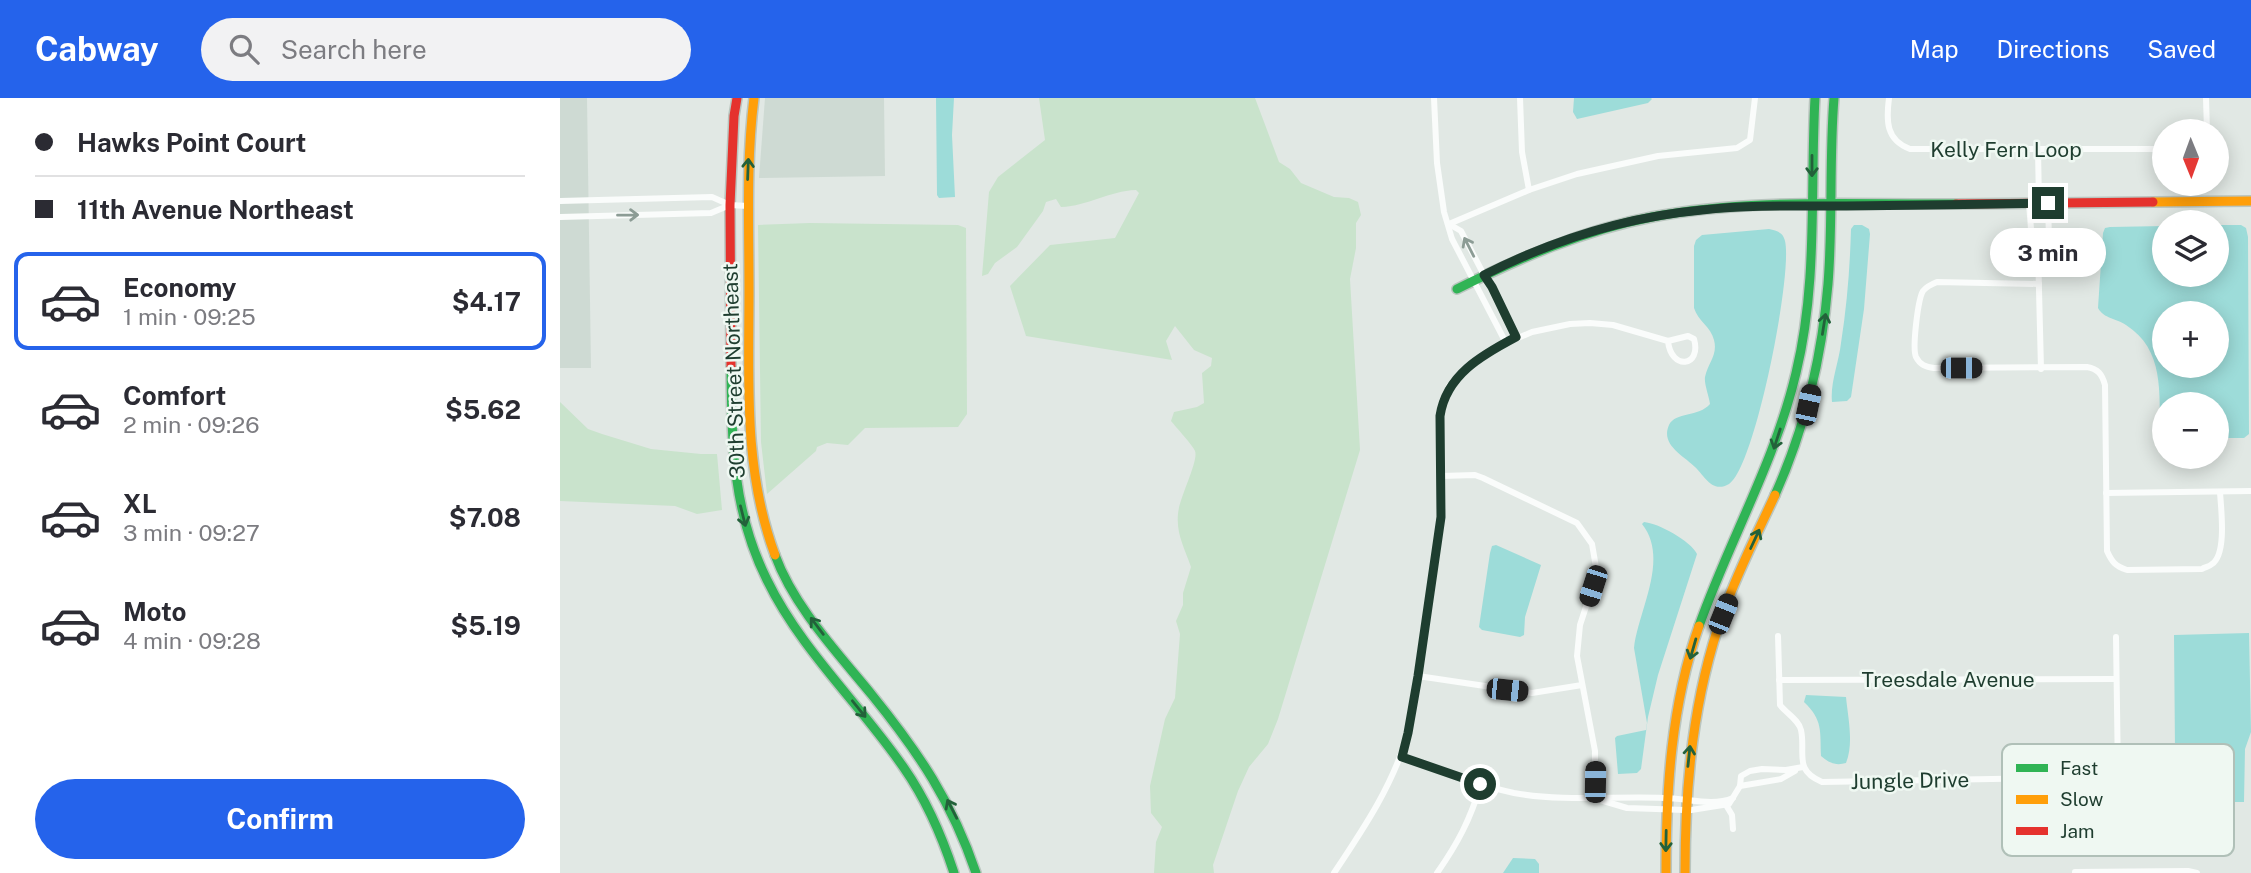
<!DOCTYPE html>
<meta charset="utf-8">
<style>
body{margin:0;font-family:"Public Sans",sans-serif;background:#f2f2f3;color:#2b2b33;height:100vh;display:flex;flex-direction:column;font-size:26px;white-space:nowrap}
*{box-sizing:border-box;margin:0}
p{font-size:23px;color:#7c7c81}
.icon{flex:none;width:38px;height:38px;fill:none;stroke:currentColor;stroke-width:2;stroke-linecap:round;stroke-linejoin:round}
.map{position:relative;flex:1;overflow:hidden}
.sheet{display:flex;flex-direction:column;background:#fff;width:560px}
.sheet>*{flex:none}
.guide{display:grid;align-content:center;height:154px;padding:0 35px;background:#fff}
.needle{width:46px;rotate:179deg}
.fabs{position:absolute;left:1592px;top:21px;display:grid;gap:14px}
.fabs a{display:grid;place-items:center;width:77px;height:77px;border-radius:50%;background:#fff;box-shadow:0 4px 18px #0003;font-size:35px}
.end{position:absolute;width:32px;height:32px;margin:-16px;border:9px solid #1e3d2f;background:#fff;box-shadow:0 0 0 4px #fff}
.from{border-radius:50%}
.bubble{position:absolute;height:49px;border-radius:24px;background:#fff;box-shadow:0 4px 18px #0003;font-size:23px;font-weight:700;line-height:49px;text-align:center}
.car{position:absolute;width:21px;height:42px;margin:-21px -10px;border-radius:9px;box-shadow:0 0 5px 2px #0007;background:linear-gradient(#222 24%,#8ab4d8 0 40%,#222 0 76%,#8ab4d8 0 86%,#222 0)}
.guide b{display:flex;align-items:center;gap:24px;height:66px;font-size:26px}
.guide b+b{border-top:2px solid #e1e1e2}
.guide i{width:18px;height:18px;background:#2b2b33}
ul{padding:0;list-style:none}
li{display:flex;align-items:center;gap:21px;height:98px;margin:0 14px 10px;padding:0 21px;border:4px solid transparent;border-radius:14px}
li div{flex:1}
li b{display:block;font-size:26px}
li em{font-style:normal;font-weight:700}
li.active{border-color:#2563eb}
li>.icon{width:63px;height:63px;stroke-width:1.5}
.primary-button{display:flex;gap:14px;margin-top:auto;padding:14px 35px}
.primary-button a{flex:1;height:80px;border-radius:42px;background:#2563eb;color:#fff;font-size:28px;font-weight:700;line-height:80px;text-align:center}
header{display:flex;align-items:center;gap:42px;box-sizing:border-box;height:98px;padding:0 35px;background:#2563eb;color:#fff}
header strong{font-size:33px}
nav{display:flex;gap:38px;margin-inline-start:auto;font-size:24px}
.search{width:490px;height:63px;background:#f2f2f3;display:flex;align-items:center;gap:18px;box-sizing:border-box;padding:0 24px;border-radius:38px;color:#7c7c81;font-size:26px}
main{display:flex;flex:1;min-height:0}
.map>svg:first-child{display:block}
</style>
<header>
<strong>Cabway</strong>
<div class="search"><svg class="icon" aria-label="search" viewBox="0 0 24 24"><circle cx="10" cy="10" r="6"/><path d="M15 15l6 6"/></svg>Search here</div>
<nav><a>Map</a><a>Directions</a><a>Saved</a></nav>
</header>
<main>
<section class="sheet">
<div class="guide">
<b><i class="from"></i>Hawks Point Court</b>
<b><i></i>11th Avenue Northeast</b>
</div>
<ul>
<li class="active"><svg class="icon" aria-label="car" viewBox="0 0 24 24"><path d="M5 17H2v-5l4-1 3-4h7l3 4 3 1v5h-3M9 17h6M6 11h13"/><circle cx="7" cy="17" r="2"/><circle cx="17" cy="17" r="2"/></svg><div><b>Economy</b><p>1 min · 09:25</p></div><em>$4.17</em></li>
<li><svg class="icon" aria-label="car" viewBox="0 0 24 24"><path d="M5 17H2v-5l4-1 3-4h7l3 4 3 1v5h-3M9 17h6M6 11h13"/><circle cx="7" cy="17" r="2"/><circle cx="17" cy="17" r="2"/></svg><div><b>Comfort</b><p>2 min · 09:26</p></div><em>$5.62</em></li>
<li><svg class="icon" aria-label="car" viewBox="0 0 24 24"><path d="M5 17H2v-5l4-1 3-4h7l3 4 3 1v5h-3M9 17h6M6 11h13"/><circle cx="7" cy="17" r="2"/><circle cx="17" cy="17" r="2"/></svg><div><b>XL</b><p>3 min · 09:27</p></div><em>$7.08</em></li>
<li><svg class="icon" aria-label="car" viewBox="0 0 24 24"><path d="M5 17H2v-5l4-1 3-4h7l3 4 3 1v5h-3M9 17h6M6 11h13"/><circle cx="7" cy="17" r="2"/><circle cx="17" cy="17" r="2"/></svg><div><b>Moto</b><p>4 min · 09:28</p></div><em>$5.19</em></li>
</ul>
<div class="primary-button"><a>Confirm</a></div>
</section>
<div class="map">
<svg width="1691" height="775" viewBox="0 0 1691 775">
<rect width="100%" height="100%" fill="#e1e8e4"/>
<!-- built -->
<g fill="#cedad3">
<path d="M0,0H27L31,270H0Z"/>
<path d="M205,0H324L325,78L199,80Z"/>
</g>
<!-- green -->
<g fill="#c9e3cc">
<path d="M479,0H695L719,64L730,71L741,85L774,99L789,100L798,104L801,117L796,125V150L790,181L800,352L718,621L708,646L689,669L678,693L653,767L654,775H594L596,744L602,729L591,715L590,688L605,621L615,600L620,536L616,523L623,507V495L631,469C625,451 616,436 618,416C619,400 639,363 635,353C634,349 616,329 611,323L614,314L637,309L644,305L642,275L651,268L652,260L634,252L615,228L606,243L612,262L466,238L450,188L490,147L555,140L579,95L576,92C549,93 528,108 501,109L496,101L486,104L483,113L457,149L435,165L428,176L422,178L429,94L438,79L485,42Z"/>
<path d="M250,125L398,127L406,130L407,316L398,329L305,330L288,347L267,345L257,349L256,353L207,396L201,344L198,127Z"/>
<path d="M0,304L28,331L42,336L91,351L141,356H157L162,412L137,416L115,408L0,403Z"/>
</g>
<!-- water -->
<g fill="#9ddcd9" fill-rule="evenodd">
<path d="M376,0H394L392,37L395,99L379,100L377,97Z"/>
<path d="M1014,0H1091L1092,1L1088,5L1017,21L1013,14Z"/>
<path d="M1294,127H1302L1309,131L1310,136L1304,211L1291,299L1287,303L1272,304C1270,285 1279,264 1281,245C1287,207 1290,169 1291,131Z"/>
<path d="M1657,127H1681L1686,130L1688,139L1689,336L1684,340H1657V306H1605L1604,340L1600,337C1599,295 1605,252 1566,227C1556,220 1544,221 1538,210L1543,135L1545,130L1550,129L1605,128V177H1657ZM1605,215H1657V268H1605Z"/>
<path d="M1209,131C1217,133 1223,134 1225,143C1233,175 1195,370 1169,386C1152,396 1144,377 1135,369C1124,358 1100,347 1109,327C1115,314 1139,319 1150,306C1149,298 1144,286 1145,279C1148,265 1158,257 1154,242C1151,229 1138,223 1134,210V148L1136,142L1142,137Z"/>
<path d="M1084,424C1098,425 1131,443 1137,456L1098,577L1088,619L1081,671L1077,675L1058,676L1055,640L1057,638L1086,632L1087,625L1074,550C1078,513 1110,461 1082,426Z"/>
<path d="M936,447L981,467L965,519L964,537L960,539L922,532L919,529L930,455L932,448Z"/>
<path d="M1689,535L1691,634L1685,651L1684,704H1620V667L1615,653L1614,537Z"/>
<path d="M1246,597L1286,599C1288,620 1294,645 1286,665C1276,668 1269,665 1261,658C1260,633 1263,622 1244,604Z"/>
<path d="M953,760L975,761L979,766V775H943Z"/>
</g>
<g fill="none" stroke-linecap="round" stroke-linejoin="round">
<defs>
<g id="fast">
<path d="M897,191C959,160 1024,132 1092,119C1191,100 1295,107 1396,106"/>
<path d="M171,270C172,345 172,412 207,482C241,552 300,606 344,670C367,703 382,738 394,775"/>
<path d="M1215,397C1245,330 1262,259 1268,186C1273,124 1269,62 1274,0"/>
<path d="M215,457C234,509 277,554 312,597C359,655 392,704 416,775"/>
<path d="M1139,528C1169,443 1215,364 1236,275C1258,185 1250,92 1255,0"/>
</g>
<g id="slow">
<path d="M194,0C186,64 189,128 189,192C189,282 183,371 215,457"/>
<path d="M1593,104L1691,103"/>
<path d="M1106,775C1106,692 1111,607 1139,528"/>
<path d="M1125,775C1125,687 1133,599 1163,515C1177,475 1197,436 1215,397"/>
</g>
<g id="jam">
<path d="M1396,106L1593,104"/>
<path d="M171,270L170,107L174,18L177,0"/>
</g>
</defs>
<!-- fast casing -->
<use href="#fast" stroke="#bac5bf" stroke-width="12"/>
<!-- slow casing -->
<use href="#slow" stroke="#bac5bf" stroke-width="12"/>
<!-- jam casing -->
<use href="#jam" stroke="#bac5bf" stroke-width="12"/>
<!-- street -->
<g stroke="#fafcfb" stroke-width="6">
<path d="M874,0L877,65L884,114L892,141L946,245"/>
<path d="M960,0L962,54L969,92"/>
<path d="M1329,0C1326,23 1326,42 1350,51H1605"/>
<path d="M1646,0L1647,33"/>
<path d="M1478,52L1479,105"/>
<path d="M0,103L152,99L170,107L188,108"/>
<path d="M1469,105L1472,144L1478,152L1481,271"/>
<path d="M0,119L151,115L170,107"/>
<path d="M889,126L969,92L1017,76L1098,58L1177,50L1190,42L1195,0"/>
<path d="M889,126L901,133L924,177L932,189L956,239"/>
<path d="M1478,152L1489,141L1488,105"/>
<path d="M1479,186L1377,184C1372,186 1367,188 1363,193C1358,201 1352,250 1356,259C1360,267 1366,269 1374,270L1527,269C1538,271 1542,276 1545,287L1547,453C1552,464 1555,468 1567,472L1642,471C1645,469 1649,469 1652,466C1667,456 1661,411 1660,394"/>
<path d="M881,378L915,377L923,380L1017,425L1032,446L1037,475L1020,527L1017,558L1035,653V701"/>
<path d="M1546,395L1691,393"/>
<path d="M1218,538L1220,607C1226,615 1239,622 1241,632C1246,655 1233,672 1262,684L1602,678"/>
<path d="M1556,539L1558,678"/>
<path d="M858,578L972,595L1022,587"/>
<path d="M1219,582L1556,581"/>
<path d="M841,659C878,672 916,687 954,695C1004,704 1054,698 1104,700C1127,700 1152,709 1173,700"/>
<path d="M1180,688L1221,681L1235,673"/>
<path d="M1040,702L1067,710L1125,712"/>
<path d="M1166,707L1172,717L1173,731"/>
<path d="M1125,713L1169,706L1180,688L1181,678L1190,673L1202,671L1226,672L1243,669"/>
<path d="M1515,774L1628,773L1637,775"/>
<path d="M774,775C804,730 833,687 848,635L881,419L880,318L882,303L889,288L901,274L946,245L972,234L1010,226L1030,225L1053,227L1108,243L1128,238L1134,241C1142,269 1111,273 1108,243"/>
<path d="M877,775C898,745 910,722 921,686"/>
</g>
<!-- fast -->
<use href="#fast" stroke="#30b455" stroke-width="9"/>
<!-- slow -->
<use href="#slow" stroke="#ff9f0a" stroke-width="9"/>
<!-- jam -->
<use href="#jam" stroke="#e5322d" stroke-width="9"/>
</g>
<!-- one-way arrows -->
<defs><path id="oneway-shaft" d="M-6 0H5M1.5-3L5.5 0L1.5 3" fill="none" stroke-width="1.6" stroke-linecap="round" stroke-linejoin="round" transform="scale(1.75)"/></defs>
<g stroke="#23613a">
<use href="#oneway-shaft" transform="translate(1252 68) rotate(90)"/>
<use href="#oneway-shaft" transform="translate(188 71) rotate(-88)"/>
<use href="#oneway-shaft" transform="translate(1264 226) rotate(-81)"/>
<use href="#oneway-shaft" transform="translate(1217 341) rotate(108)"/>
<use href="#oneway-shaft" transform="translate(183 418) rotate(76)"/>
<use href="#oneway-shaft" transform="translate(1195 441) rotate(-65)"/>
<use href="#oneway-shaft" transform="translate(257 528) rotate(-127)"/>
<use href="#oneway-shaft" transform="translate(1133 551) rotate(106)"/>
<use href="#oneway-shaft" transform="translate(299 611) rotate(51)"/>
<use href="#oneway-shaft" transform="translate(1129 658) rotate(-84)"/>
<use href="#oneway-shaft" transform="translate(392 711) rotate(-117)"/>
<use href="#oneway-shaft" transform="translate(1106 743) rotate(91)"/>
</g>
<g stroke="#8c9c95">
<use href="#oneway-shaft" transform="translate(68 117) rotate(-1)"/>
<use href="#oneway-shaft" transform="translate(909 149) rotate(-117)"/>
</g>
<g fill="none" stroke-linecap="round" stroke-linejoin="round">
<!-- route -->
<path stroke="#1e3d2f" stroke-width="9" d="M920,686L842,659L848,635L858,578L881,419L880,318C886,277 922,257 956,239L932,189L924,177C991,143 1066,119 1142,112C1188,107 1234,108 1280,108C1350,107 1419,107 1488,105"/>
</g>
<g text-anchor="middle" stroke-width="5" stroke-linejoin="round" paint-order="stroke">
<!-- street labels -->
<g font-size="21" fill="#1e3d2f" stroke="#eff8f2">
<text x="1446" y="59">Kelly Fern Loop</text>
<text transform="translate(174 273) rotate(-92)" y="7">30th Street Northeast</text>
<text x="1388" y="589">Treesdale Avenue</text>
<text transform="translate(1350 683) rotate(-1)" y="7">Jungle Drive</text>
</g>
</g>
<!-- legend -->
<rect x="1442" y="646" width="232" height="112" rx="10" fill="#eff8f2" stroke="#b0c0b8" stroke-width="2"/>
<rect x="1456" y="666" width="32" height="8" fill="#30b455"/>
<rect x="1456" y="697" width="32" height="9" fill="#ff9f0a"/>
<rect x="1456" y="729" width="32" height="8" fill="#e5322d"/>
<g font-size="19" fill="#1e3d2f">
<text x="1500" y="677">Fast</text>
<text x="1500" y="708">Slow</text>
<text x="1500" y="740">Jam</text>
</g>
</svg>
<div class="fabs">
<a><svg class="needle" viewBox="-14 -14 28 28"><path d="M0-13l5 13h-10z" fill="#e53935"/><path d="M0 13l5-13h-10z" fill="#7c7c81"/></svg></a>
<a><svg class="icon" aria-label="layers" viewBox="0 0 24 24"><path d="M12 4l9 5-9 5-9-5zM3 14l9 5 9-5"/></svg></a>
<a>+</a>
<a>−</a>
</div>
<i class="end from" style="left:920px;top:686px"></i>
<i class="end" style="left:1488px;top:105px"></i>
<div class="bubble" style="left:1430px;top:130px;width:116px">3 min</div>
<i class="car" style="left:1401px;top:270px;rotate:90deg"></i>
<i class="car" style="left:1248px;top:307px;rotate:12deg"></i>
<i class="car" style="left:1033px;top:488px;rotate:198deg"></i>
<i class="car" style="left:1163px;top:516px;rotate:22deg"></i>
<i class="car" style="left:947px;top:592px;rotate:96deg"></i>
<i class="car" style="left:1035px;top:684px;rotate:1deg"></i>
</div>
</main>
